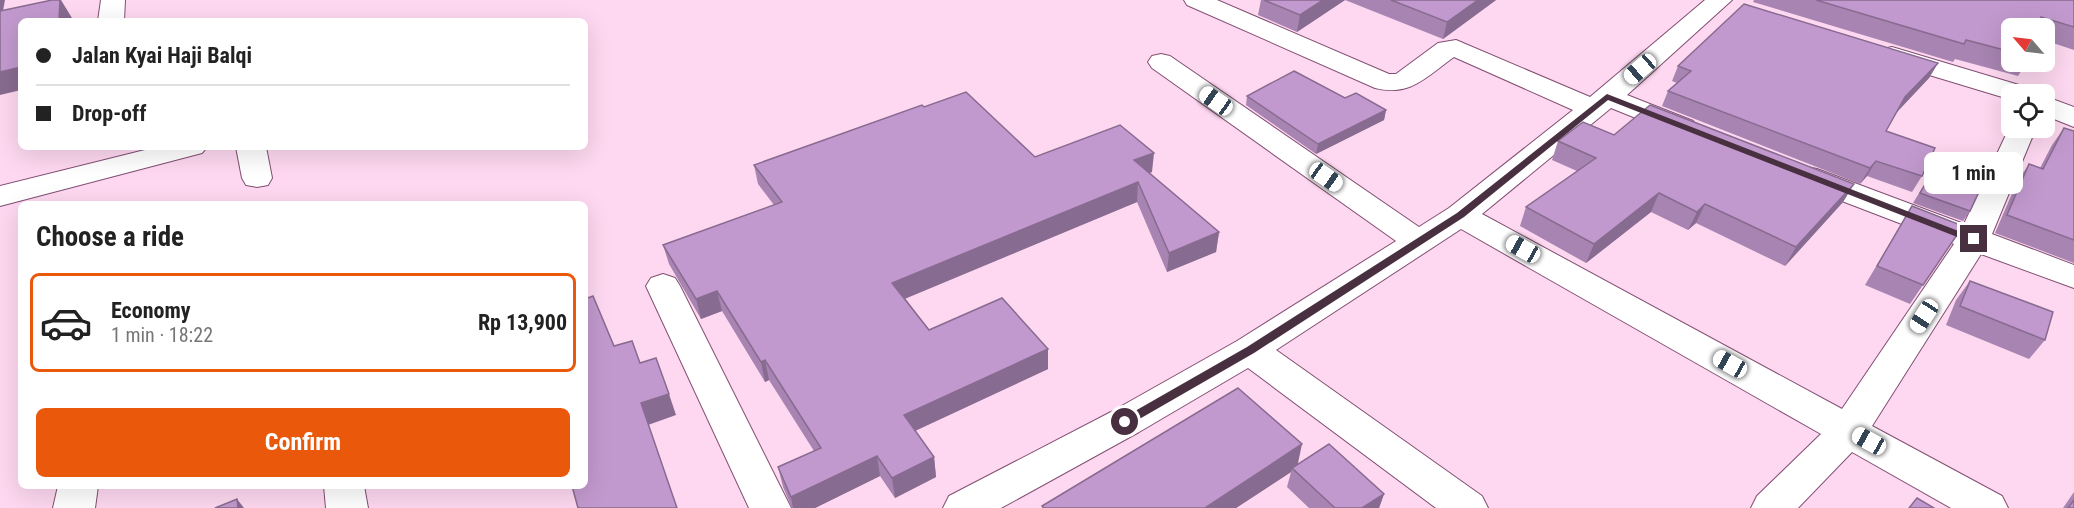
<!DOCTYPE html>
<meta charset="utf-8">
<style>
body{margin:0;font-family:"Roboto Condensed",sans-serif;background:#f2f2f2;color:#222;height:100vh;display:flex;flex-direction:column;font-size:22px;white-space:nowrap}
*{box-sizing:border-box;margin:0}
p{font-size:20px;color:#767676}
.icon{flex:none;width:33px;height:33px;fill:none;stroke:currentColor;stroke-width:2;stroke-linecap:round;stroke-linejoin:round}
.map{position:relative;flex:1;overflow:hidden}
.panel{position:absolute;left:18px;top:201px;width:570px;height:288px;display:flex;flex-direction:column;background:#fff;border-radius:9px;box-shadow:0 6px 24px #0002}
.panel>*{flex:none}
.hud{position:absolute;left:18px;top:18px;width:570px;height:132px;border-radius:9px;box-shadow:0 6px 24px #0002;display:grid;align-content:center;height:132px;padding:0 18px;background:#fff}
.needle{width:39px;rotate:298deg}
.buttons{position:absolute;left:2001px;top:18px;display:grid;gap:12px}
.buttons a{display:grid;place-items:center;width:54px;height:54px;border-radius:9px;background:#fff;box-shadow:0 6px 24px #0002;font-size:30px}
.end{position:absolute;width:27px;height:27px;margin:-14px;border:8px solid #483041;background:#fff;box-shadow:0 0 0 3px #fff}
.from{border-radius:50%}
.bubble{position:absolute;height:42px;border-radius:9px;background:#fff;box-shadow:0 6px 24px #0002;font-size:20px;font-weight:700;line-height:42px;text-align:center}
.car{position:absolute;width:18px;height:36px;margin:-18px -9px;border-radius:8px;box-shadow:0 0 4px 2px #0007;background:linear-gradient(#fff 24%,#345 0 40%,#fff 0 76%,#345 0 86%,#fff 0)}
.hud b{display:flex;align-items:center;gap:21px;height:57px;font-size:22px}
.hud b+b{border-top:2px solid #e0e0e0}
.hud i{width:15px;height:15px;background:#222}
ul{padding:0;list-style:none}
li{display:flex;align-items:center;gap:18px;height:99px;margin:0 12px 9px;padding:0 6px;border:3px solid transparent;border-radius:9px}
li div{flex:1}
li b{display:block;font-size:22px}
li em{font-style:normal;font-weight:700}
li.selected{border-color:#ea580c}
li>.icon{width:54px;height:54px;stroke-width:1.5}
h2{padding:0 18px;font-size:27px;line-height:72px}
.cta{display:flex;gap:12px;margin-top:auto;padding:12px 18px}
.cta a{flex:1;height:69px;border-radius:9px;background:#ea580c;color:#fff;font-size:24px;font-weight:700;line-height:69px;text-align:center}
.map>svg:first-child{display:block}
</style>
<div class="map">
<svg width="2074" height="508" viewBox="0 0 2074 508">
<rect width="100%" height="100%" fill="#fdd8f0"/>
<g fill="none" stroke-linecap="round" stroke-linejoin="round">
<defs>
<g id="minor">
<path d="M101,0H125L124,21H98Z"/>
<path d="M1184,0H1217L1389,74H1396L1438,43L1456,40L1590,97L1705,0H1732L1627,95L1693,121L1697,127L1693,133L1683,136L1673,133L1611,108L1482,214L1842,409L1954,244L1795,183L1791,176L1795,169L1806,167L1817,169L1964,224L2012,122V128H2036L1992,234L2074,265V288L1981,254L1872,426L2002,496L2008,508H1951L1852,452L1798,508H1751L1757,496L1821,434L1461,229L1276,350L1482,496L1488,508H1436L1248,368L1139,432L1001,508H943L949,496L1111,412L1237,341L1396,241L1152,68L1148,62L1152,56L1161,54L1170,56L1419,227L1449,208L1573,110L1454,57C1427,76 1411,97 1375,88L1187,5Z"/>
<path d="M1892,47L2029,88L2033,94H2012V100L1883,61L1879,55L1883,49Z"/>
<path d="M2044,96L2074,107V127L2044,115Z"/>
<path d="M157,147H207L202,153L0,206V186Z"/>
<path d="M236,147H266L272,178L268,185L257,187L246,185L242,178Z"/>
<path d="M663,274L675,278L680,286L791,508H749L646,286L651,278Z"/>
<path d="M58,486H98L95,508H53Z"/>
<path d="M324,486H364L368,508H326Z"/>
</g>
</defs>
<!-- minor casing -->
<use href="#minor" stroke="#824e72" stroke-width="2"/>
<!-- minor -->
<use href="#minor" fill="#fff" fill-rule="evenodd"/>
</g>
<!-- wall -->
<g fill="#a784b1">
<path d="M1261,0H1345L1297,32L1258,15Z"/>
<path d="M1345,0H1496L1443,39Z"/>
<path d="M1754,0H2074V50L2044,40V28H2012V62H2027L2018,76L1955,59L1953,62L1753,2Z"/>
<path d="M1938,63L1929,78L1897,112L1886,131L1922,176L1912,192L1867,176L1860,184L1662,106L1668,91L1677,83L1672,81L1678,66Z"/>
<path d="M1247,96L1345,98L1386,110L1384,120L1316,154L1246,105Z"/>
<path d="M924,107L1035,157L1152,172L1149,173L1219,232L1216,252L1167,272L1137,202L905,298L929,330L1048,349V369L915,431L934,457L936,477L895,498L880,476L815,508H792L783,487L778,467L814,451L769,380L765,382L722,311L701,319L669,264L663,245L774,205L758,184L754,165Z"/>
<path d="M2064,128L2074,131V263L1995,233L2017,182L2029,164L2040,168L2052,145Z"/>
<path d="M1614,135L1854,184L1843,202L1785,266L1696,223L1688,230L1651,212L1586,263L1520,226L1526,207L1577,171L1552,160L1558,141Z"/>
<path d="M1938,162L1970,211L1963,221L1913,203Z"/>
<path d="M1912,206L1963,226L1910,304L1865,285Z"/>
<path d="M1970,281L2045,340L2029,359L1946,325L1956,300Z"/>
<path d="M1298,464L1384,494L1379,508H1309L1287,487L1291,472L1236,508H1042V506Z"/>
<path d="M2074,492V508H2063Z"/>
</g>
<!-- shaded-wall -->
<g fill="#886b90">
<path d="M0,0H5L0,27Z"/>
<path d="M60,0H61L72,18V21H59Z"/>
<path d="M1323,0H1345L1297,32L1300,15Z"/>
<path d="M1478,0H1496L1443,39L1447,22Z"/>
<path d="M1938,63L1929,78L1896,113L1905,97Z"/>
<path d="M21,67V90L0,95V72Z"/>
<path d="M1386,110L1384,120L1316,154L1318,144Z"/>
<path d="M1154,153L1152,172L1133,179L1134,160Z"/>
<path d="M1876,161L1867,176L1860,184L1870,168Z"/>
<path d="M1138,182L1137,202L895,303L892,283Z"/>
<path d="M1854,184L1843,202L1785,266L1796,247Z"/>
<path d="M1659,193L1651,212L1586,263L1594,244Z"/>
<path d="M1705,204L1696,223L1688,230L1697,212Z"/>
<path d="M1219,232L1216,252L1167,272L1169,253Z"/>
<path d="M717,291L722,311L701,319L696,299Z"/>
<path d="M1048,349V369L906,435L904,415Z"/>
<path d="M765,360L769,380L765,382L761,362Z"/>
<path d="M669,394L676,415L648,425L641,403Z"/>
<path d="M1302,444L1297,468H1292L1291,472L1236,508H1205Z"/>
<path d="M877,456L880,476L815,508H793L791,497Z"/>
<path d="M934,457L936,477L895,498L892,478Z"/>
<path d="M1384,494L1379,508H1362Z"/>
<path d="M237,499L244,508H238Z"/>
</g>
<!-- building -->
<g fill="#c299ce" stroke="#886b90" stroke-width="1.5">
<path d="M52,0H60L59,21H21V67L0,72V11Z"/>
<path d="M1264,0H1323L1300,15Z"/>
<path d="M1391,0H1478L1447,22Z"/>
<path d="M1816,0H2074V27L2041,17L2038,28H2012V52L1966,40L1964,44Z"/>
<path d="M1744,4L1938,63L1905,97L1886,131L1935,148L1922,176L1876,161L1870,168L1668,91L1691,71L1678,66Z"/>
<path d="M1294,71L1345,98L1356,93L1386,110L1318,144L1247,96Z"/>
<path d="M966,92L1035,157L1120,125L1154,153L1134,160L1219,232L1169,253L1138,182L892,283L929,330L1002,298L1048,349L904,415L934,457L892,478L877,456L791,497L778,467L821,448L765,360L761,362L717,291L696,299L663,245L782,202L754,165L922,105L924,107Z"/>
<path d="M1650,105L1854,184L1796,247L1705,204L1697,212L1659,193L1594,244L1526,207L1596,158L1558,141L1583,122L1614,135Z"/>
<path d="M2064,128L2074,131V240L2007,215L2029,164L2043,169Z"/>
<path d="M1938,162L1986,177L1970,211L1920,193Z"/>
<path d="M1912,206L1963,226L1923,285L1877,266Z"/>
<path d="M1970,281L2053,312L2045,340L1960,306Z"/>
<path d="M593,296L614,346L632,341L640,363L656,358L669,394L641,403L677,508H578L572,486H585V299Z"/>
<path d="M1238,388L1302,444L1205,508H1044L1042,506Z"/>
<path d="M1329,444L1384,494L1362,508H1335L1292,468Z"/>
<path d="M1917,498L1934,508H1909Z"/>
<path d="M237,499L238,508H215Z"/>
<path d="M2074,500V508H2068Z"/>
</g>
<!-- route -->
<path fill="#483041" d="M1607,94L1979,239L1970,242L1608,100L1464,217L1254,353L1129,425H1121V419L1247,347L1457,213Z"/>
</svg>
<div class="buttons">
<a><svg class="needle" viewBox="-14 -14 28 28"><path d="M0-13l5 13h-10z" fill="#e53935"/><path d="M0 13l5-13h-10z" fill="#767676"/></svg></a>
<a><svg class="icon" aria-label="locate" viewBox="0 0 24 24"><circle cx="12" cy="12" r="6"/><path d="M12 2v4M12 18v4M2 12h4M18 12h4"/></svg></a>
</div>
<i class="end from" style="left:1125px;top:422px"></i>
<i class="end" style="left:1974px;top:239px"></i>
<div class="bubble" style="left:1924px;top:152px;width:99px">1 min</div>
<i class="car" style="left:1640px;top:69px;rotate:229deg"></i>
<i class="car" style="left:1216px;top:101px;rotate:305deg"></i>
<i class="car" style="left:1326px;top:177px;rotate:125deg"></i>
<i class="car" style="left:1523px;top:249px;rotate:299deg"></i>
<i class="car" style="left:1924px;top:316px;rotate:213deg"></i>
<i class="car" style="left:1730px;top:364px;rotate:299deg"></i>
<i class="car" style="left:1869px;top:441px;rotate:299deg"></i>
<div class="hud">
<b><i class="from"></i>Jalan Kyai Haji Balqi</b>
<b><i></i>Drop-off</b>
</div>
<section class="panel">
<h2>Choose a ride</h2>
<ul>
<li class="selected"><svg class="icon" aria-label="car" viewBox="0 0 24 24"><path d="M5 17H2v-5l4-1 3-4h7l3 4 3 1v5h-3M9 17h6M6 11h13"/><circle cx="7" cy="17" r="2"/><circle cx="17" cy="17" r="2"/></svg><div><b>Economy</b><p>1 min · 18:22</p></div><em>Rp 13,900</em></li>
</ul>
<div class="cta"><a>Confirm</a></div>
</section>
</div>
